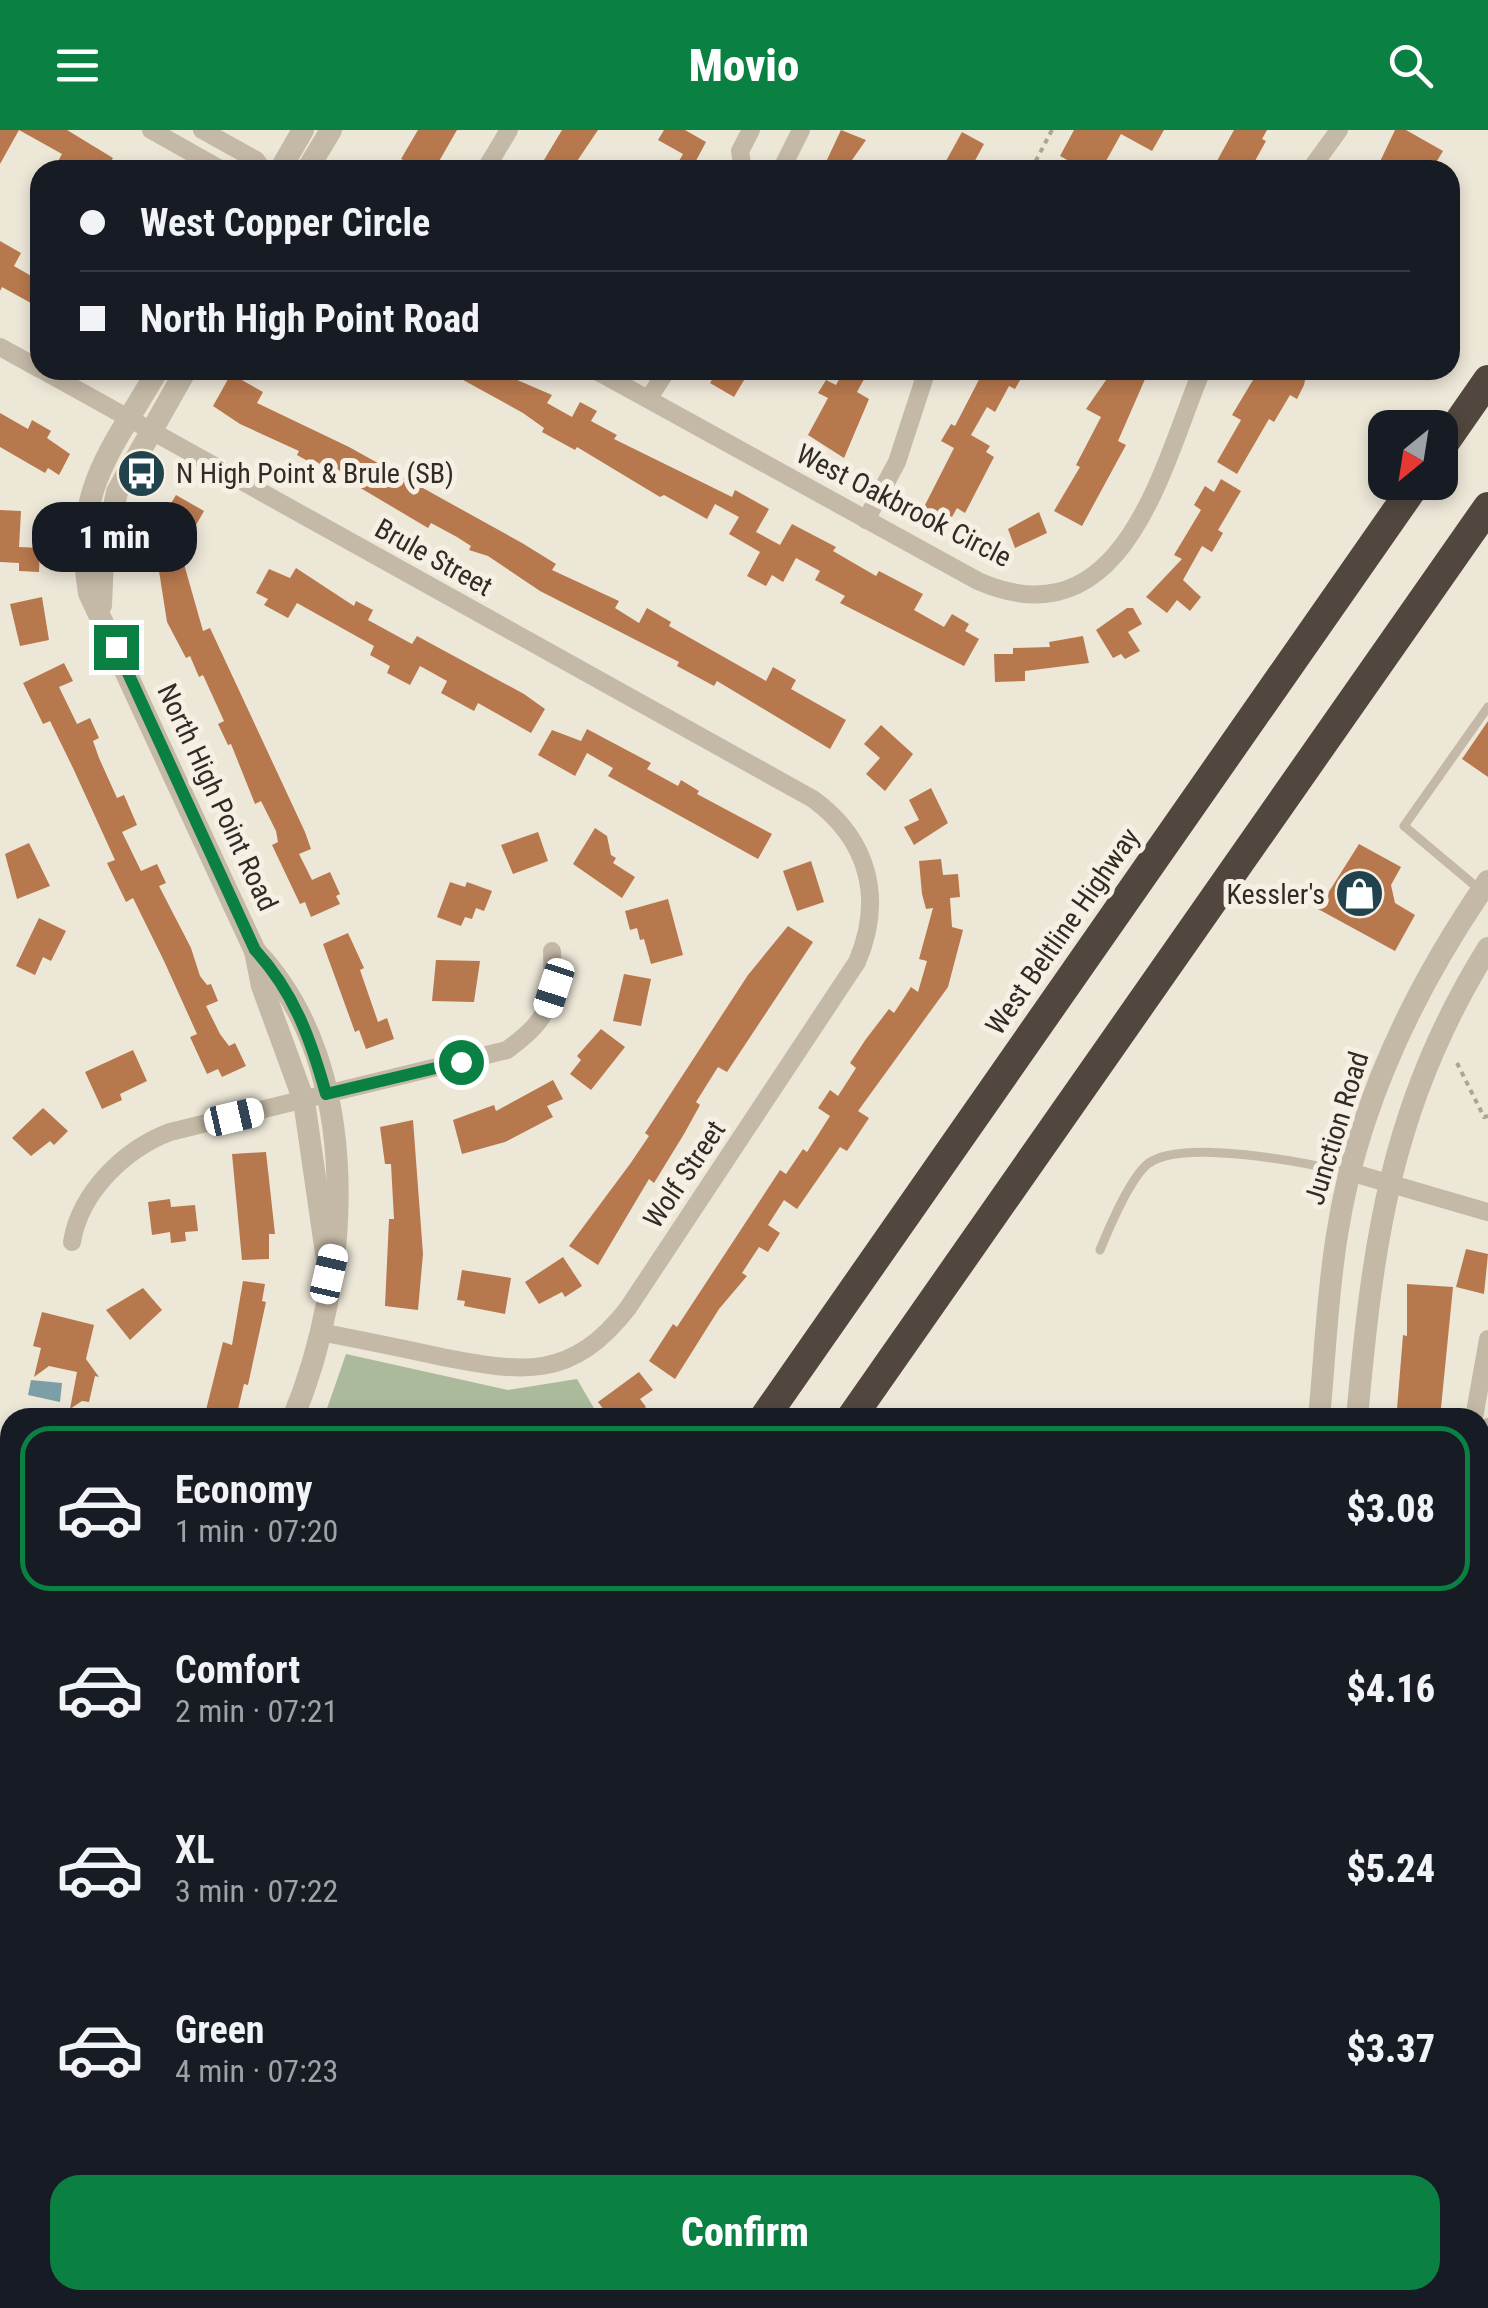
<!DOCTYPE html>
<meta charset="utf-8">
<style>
body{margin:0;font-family:"Roboto Condensed",sans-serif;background:#242831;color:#f1f3f6;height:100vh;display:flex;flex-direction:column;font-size:38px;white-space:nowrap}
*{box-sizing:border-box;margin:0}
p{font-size:32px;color:#9ea1a6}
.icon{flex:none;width:55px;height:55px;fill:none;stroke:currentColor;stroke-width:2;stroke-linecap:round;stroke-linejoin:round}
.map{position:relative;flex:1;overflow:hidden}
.side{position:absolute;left:0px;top:1278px;width:1490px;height:902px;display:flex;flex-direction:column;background:#171b24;border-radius:30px 30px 0 0;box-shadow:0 5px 15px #0003}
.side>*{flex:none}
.top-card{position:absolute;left:30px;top:30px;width:1430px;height:220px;border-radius:30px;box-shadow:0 5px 15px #0003;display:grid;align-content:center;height:220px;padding:0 50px;background:#171b24}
.needle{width:65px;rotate:210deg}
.buttons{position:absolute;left:1368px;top:280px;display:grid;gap:20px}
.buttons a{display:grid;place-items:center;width:90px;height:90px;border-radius:20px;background:#171b24;box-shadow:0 5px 15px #0003;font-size:50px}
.end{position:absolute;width:45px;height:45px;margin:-22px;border:12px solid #0b8043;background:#fff;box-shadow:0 0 0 5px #fff}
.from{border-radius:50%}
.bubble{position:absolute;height:70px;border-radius:30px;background:#171b24;box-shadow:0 5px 15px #0003;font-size:32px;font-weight:800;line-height:70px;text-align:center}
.car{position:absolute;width:30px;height:60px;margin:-30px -15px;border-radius:12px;box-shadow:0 0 8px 2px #0007;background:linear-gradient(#fff 24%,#345 0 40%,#fff 0 76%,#345 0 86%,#fff 0)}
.top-card b{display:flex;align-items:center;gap:35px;height:95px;font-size:38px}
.top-card b+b{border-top:2px solid #363941}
.top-card i{width:25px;height:25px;background:#f1f3f6}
ul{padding:18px 0 0;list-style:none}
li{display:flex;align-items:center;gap:30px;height:165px;margin:0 20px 15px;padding:0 30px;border:5px solid transparent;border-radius:30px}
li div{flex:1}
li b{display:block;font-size:38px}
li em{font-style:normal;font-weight:800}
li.selected{border-color:#0b8043}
li>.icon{width:90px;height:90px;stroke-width:1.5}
.action{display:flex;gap:20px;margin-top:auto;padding:20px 50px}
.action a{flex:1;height:115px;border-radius:30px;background:#0b8043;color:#fff;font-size:40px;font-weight:800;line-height:115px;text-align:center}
header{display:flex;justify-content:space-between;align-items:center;height:130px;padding:0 50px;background:#0b8043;color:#fff;font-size:45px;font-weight:800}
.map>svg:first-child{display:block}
</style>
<header><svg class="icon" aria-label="menu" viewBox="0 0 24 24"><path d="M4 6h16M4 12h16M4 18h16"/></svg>Movio<svg class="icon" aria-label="search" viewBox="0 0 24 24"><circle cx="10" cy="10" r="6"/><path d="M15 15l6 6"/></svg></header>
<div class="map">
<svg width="1488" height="2178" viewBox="0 0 1488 2178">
<rect width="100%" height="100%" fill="#ede7d8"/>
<!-- green -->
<path fill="#aaba9b" d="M346,1224L508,1260L577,1249L599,1287H324Z"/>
<!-- water -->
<path fill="#7b9ea7" d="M31,1250L62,1253L60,1272L28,1265Z"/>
<!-- building -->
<g fill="#b7784d">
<path d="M0,0H67L113,28L106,40H53L62,24L19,0L0,34Z"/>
<path d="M418,0H457L438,33L426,40L401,29Z"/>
<path d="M562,0H598L571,40H538Z"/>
<path d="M664,0H685L706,12L691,40H674L683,24L658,10Z"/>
<path d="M841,0L866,10L845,40H835L825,34Z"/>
<path d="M1074,0H1164L1152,21L1121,4L1101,40L1082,33L1080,37L1060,26Z"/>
<path d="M1234,0H1267L1262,9L1266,11L1250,40H1212Z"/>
<path d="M1395,0H1406L1443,21L1434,36L1426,32L1421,40H1376Z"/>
<path d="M962,2L984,14L970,40H941Z"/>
<path d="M0,111L21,123L14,136L40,151V178L2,157L0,161Z"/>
<path d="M445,240H511L508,246L552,265L547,273L572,287L580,272L597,281L591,291L617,305L614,309L732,367L735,360L769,379L756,402L780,415L792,394L836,417L833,421L876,446L879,441L923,464L914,480L944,497L952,484L969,494L965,501L979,509L964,536L840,473L845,466L815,450L820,441L796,428L783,452L772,445L766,456L747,446L760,422L729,404L739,387L715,374L707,389L664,365L660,367L577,317L575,320L542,302L544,298L523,283Z"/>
<path d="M718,240H750L734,267L710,253Z"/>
<path d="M844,240H869L857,262L869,269L844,328L808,305L828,268L818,263L826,250L836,255Z"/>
<path d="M984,240H1015L1023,245L1015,259L1009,256L995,282L987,277L971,305L990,316L986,322L994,327L965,383L957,378L952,387L944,382L941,386L924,377L954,318L941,311L951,294L955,296Z"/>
<path d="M1113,240H1149L1118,311L1126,315L1082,396L1054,381L1080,337L1076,335L1101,287L1086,279Z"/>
<path d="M1259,240H1297L1306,245L1304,255L1297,269L1290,265L1274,292L1269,289L1237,344L1217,332L1241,290L1232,285Z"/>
<path d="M231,244L263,262L257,273L349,317L522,413L556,434L552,440L619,471L615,478L639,493L647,478L671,492L669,496L766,551L773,537L796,550L791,559L846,590L830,619L717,551L714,556L677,536L679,532L540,461L488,426L469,420L471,416L457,407L431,393L428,398L315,331L313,334L297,325L299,321L240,294L213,276Z"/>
<path d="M0,283L28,299L32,290L51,301L47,308L70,324L59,345L48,338L45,343L0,317Z"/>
<path d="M1221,349L1241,361L1218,400L1223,403L1212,422L1202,416L1183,450L1201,467L1190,481L1177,470L1167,483L1146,467L1182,429L1174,425L1201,380L1194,375L1205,356L1214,362Z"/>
<path d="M176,365L204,381L183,418L154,402Z"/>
<path d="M0,380L21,381L19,417L40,418L39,442L19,441V433L0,432Z"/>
<path d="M1039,382L1047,403L1015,418L1008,399Z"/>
<path d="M184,434L203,501L210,498L305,702L311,719L299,724L312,750L330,742L340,764L336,766L340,774L311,787L305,772L300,774L272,715L278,712L276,701L261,671L255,674L231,614L228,615L218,594L224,591L203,545L199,547L190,526L186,528L167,492L159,441Z"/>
<path d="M296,438L354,476L356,471L373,480L368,490L412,514L417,506L524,564L545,579L531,603L478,573L474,581L441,563L447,551L420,536L410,555L387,543L390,536L370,525L374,516L297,473L288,488L264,475L268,469L256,463L269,439L290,448Z"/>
<path d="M42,467L49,510L20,516L10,474Z"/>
<path d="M1127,478H1133L1142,494L1128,502L1140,521L1125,529L1121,524L1113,528L1096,500Z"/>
<path d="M1083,506L1089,533L1025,541V551L995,552L994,524H1013V518L1050,517L1049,512Z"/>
<path d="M64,533L73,551L59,557L77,594L90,588L99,608L93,611L99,628L117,668L124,665L137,695L122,702L141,741L157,734L166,753L159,756L191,818L200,846L207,855L211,854L218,871L206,876L220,904L229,916L235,913L246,936L222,947L218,939L207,944L190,907L197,904L164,831L133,768L126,772L107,733L115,730L73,638L50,591L43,594L23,553Z"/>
<path d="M1488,591V647L1462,629Z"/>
<path d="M881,595L913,624L885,661L866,644L880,628L864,614Z"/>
<path d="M587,599L651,633L647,639L678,656L681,650L699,661L697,664L772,704L758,729L608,646L613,638L587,623L575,646L538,625L552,600L581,611Z"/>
<path d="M931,658L948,693L914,715L904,697L919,690L909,670Z"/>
<path d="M595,698L607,706L611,725L616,728L613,733L635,747L622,768L573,734Z"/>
<path d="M538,702L548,731L513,744L501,715Z"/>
<path d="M29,713L50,756L17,769L5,724Z"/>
<path d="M1359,714L1401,737L1391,755L1395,773L1415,785L1395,821L1318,779Z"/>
<path d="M941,729L943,745L958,744L960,767L950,768L952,797L963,800L948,857L858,981L869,988L847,1021L840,1017L797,1079L784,1070L768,1095L780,1103L768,1122L759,1117L742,1143L747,1146L719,1179L675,1249L649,1231L673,1194L677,1197L780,1040L786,1044L803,1019L807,1022L830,986L818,978L830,960L838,966L856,938L850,933L866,909L889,879L894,883L911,857L918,862L927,831L919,829L933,778L926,779L922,764L919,731Z"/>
<path d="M811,731L824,772L797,781L783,741Z"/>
<path d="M450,752L465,757L467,752L492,761L484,781L476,778L472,789L465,787L461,796L437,787Z"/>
<path d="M668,769L683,825L651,834L644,809L640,810L637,798L630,800L625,781Z"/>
<path d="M39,788L66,801L51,831L43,827L35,845L16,836Z"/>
<path d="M788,796L813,812L727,942L718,937L696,972L700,975L684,1004L654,1053L649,1049L598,1135L569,1116L630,1034L649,1006L645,1003L748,845Z"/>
<path d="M348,803L364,838L360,840L378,892L387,888L394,909L366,919L359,900L355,902L323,814Z"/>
<path d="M436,830L480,831L474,872L432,871Z"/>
<path d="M624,844L651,849L641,896L613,891Z"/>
<path d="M601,899L625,917L591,960L570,944L581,930L577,926Z"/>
<path d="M133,920L147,951L120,964L122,970L102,979L85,942Z"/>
<path d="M553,950L563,969L547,976L553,987L505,1012L462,1024L453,990L494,975L496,981Z"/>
<path d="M43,978L68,1001L54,1015L50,1011L31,1026L12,1008Z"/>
<path d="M413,990L423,1124L418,1180L385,1176L389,1089H394L391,1034H385L380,997Z"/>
<path d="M266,1022L275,1104H269V1129L242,1130L232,1024Z"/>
<path d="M170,1069L171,1077L195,1075L198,1101L185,1102L186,1111L171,1113L170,1102L152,1105L148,1072Z"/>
<path d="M1466,1119L1488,1124L1484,1164L1456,1157Z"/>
<path d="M563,1127L582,1156L565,1167L562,1162L539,1174L525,1152Z"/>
<path d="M462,1140L511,1148L505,1184L464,1176L465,1171L457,1170Z"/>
<path d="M243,1151L265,1154L262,1171L266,1172L248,1255L244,1254L236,1288H204L223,1212L232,1215Z"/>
<path d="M1407,1154L1453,1157L1440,1288H1400L1397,1279L1403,1205L1407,1206Z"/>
<path d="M143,1158L162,1180L130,1210L106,1180Z"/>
<path d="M42,1182L94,1195L86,1229L99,1247L95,1246L89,1272L82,1271L70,1279L77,1242L49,1236L34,1247L41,1218L33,1216Z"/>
<path d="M639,1242L653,1260L640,1269L646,1277L633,1288H610L598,1272Z"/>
</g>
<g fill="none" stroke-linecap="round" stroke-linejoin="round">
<!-- path -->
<g stroke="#afa391" stroke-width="4" stroke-dasharray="5 5" stroke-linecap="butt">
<path d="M1031,40L1052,0"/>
<path d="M1457,933L1484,987L1488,986"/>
<path d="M1486,1993L1488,1990"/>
<path d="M1238,2170L1247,2178"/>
</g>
<!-- service -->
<g stroke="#c4b8a6" stroke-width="9">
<path d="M1479,759L1404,696L1488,577"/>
<path d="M1100,1120C1109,1098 1131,1046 1149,1033C1183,1008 1306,1033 1347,1042"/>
</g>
<!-- minor -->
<g stroke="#c4b8a6" stroke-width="18">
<path d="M151,0L222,40"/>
<path d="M202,0L256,30L263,40"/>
<path d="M485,40L509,0"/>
<path d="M743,40L740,21L751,0"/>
<path d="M781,40L801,0"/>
<path d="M1310,40L1339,0"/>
<path d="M0,217L40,239"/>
<path d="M42,240L813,669C869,710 884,769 857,832L628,1178C572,1250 524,1243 442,1227C401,1218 361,1210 320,1202"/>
<path d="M595,240L978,451C1124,515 1162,336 1202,240"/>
<path d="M649,268L667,240"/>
<path d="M866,390L897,332L927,240"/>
<path d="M1350,1042L1488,1082"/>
<path d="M72,1112C80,1062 125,1019 170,1002L507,920C550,888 554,874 552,821"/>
<path d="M1474,1288L1488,1209"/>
<path d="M1480,1311L1488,1297"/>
<path d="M1480,1527L1488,1513"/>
<path d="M0,1609L10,1630"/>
<path d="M1480,1711L1488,1718"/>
<path d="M1480,1843L1488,1847"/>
<path d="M0,1876L10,1868"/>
<path d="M1482,1964L1488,1953"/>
<path d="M1371,2178L1376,2170"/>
</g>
<!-- tertiary -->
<g stroke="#c4b8a6" stroke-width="22">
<path d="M280,40L303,0"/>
<path d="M307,40L331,0"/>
<path d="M158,240C109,324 72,361 89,463L255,821L262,856L304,971L329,1144"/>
<path d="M101,475L103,429L117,362L186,240"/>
<path d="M255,821C366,937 351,1149 293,1288"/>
<path d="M1319,1288C1325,1227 1327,1166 1337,1105C1357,975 1414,858 1488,751"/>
<path d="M1357,1288C1373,1110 1391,973 1488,818"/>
<path d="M0,1578L10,1573"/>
<path d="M0,1608L10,1603"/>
<path d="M1008,2170V2178"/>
<path d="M1045,2170V2178"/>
</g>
<!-- motorway -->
<g stroke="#51473e" stroke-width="30">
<path d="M1440,319L1488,250"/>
<path d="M764,1288L1417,352"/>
<path d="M851,1288L1488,377"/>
<path d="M17,2178L26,2170"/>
<path d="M140,2178L146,2170"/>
<path d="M229,2178L235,2170"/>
<path d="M316,2178L320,2170"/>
</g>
</g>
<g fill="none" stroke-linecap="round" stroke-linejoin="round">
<!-- route -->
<path stroke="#0b8043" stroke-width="12" d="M116,517L255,820C294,862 311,910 326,964L461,932"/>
</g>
<!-- icons -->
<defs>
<symbol id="bus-disc" viewBox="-11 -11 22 22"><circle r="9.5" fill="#21434d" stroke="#f6f0e4"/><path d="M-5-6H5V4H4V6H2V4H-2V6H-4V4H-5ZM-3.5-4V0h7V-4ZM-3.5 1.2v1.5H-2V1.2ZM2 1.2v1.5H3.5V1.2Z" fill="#fff"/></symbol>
<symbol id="shop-disc" viewBox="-11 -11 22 22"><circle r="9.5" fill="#21434d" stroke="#f6f0e4"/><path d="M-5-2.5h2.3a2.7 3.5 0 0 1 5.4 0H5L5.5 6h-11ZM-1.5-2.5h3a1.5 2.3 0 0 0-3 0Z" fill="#fff"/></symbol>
</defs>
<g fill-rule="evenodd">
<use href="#bus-disc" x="114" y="316" width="55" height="55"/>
<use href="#shop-disc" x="1332" y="736" width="55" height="55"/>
</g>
<g text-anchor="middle" stroke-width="10" stroke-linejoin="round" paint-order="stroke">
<!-- poi labels -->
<g font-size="28" fill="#312b26" stroke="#f6f0e4" text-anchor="start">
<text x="176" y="353">N High Point &amp; Brule (SB)</text>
<text x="1325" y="774" text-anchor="end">Kessler's</text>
</g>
<!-- street labels -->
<g font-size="28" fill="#312b26" stroke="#f6f0e4">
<text transform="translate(904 375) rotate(27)" y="10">West Oakbrook Circle</text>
<text transform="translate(434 427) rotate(29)" y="10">Brule Street</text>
<text transform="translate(218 667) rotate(65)" y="10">North High Point Road</text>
<text transform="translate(1062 801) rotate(-55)" y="10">West Beltline Highway</text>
<text transform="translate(1336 998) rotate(-73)" y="10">Junction Road</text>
<text transform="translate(684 1044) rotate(-56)" y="10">Wolf Street</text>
</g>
</g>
</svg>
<div class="buttons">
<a><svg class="needle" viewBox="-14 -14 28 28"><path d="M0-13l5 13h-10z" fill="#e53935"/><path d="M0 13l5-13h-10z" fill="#9ea1a6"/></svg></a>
</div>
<i class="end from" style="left:461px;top:932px"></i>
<i class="end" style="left:116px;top:517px"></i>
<div class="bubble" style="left:32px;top:372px;width:165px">1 min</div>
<i class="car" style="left:554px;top:858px;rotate:198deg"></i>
<i class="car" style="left:234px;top:987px;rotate:77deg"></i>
<i class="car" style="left:329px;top:1144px;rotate:13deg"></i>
<div class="top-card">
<b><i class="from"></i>West Copper Circle</b>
<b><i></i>North High Point Road</b>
</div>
<section class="side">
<ul>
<li class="selected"><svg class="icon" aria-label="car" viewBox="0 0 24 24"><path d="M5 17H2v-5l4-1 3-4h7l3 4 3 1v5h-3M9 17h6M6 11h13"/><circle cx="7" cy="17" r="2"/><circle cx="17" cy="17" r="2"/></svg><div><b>Economy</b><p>1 min · 07:20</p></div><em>$3.08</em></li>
<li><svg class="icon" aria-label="car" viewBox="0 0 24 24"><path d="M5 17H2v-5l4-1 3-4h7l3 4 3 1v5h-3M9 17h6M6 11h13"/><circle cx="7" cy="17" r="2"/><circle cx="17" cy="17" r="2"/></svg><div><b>Comfort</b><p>2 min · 07:21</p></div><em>$4.16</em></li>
<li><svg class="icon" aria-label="car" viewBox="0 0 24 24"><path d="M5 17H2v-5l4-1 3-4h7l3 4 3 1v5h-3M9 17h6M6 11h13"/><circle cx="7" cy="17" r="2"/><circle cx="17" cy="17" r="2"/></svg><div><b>XL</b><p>3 min · 07:22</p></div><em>$5.24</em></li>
<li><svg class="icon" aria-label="car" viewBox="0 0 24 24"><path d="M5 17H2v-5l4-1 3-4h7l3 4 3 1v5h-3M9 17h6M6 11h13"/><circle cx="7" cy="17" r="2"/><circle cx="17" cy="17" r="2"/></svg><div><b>Green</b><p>4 min · 07:23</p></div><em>$3.37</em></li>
</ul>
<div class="action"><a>Confirm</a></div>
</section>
</div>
